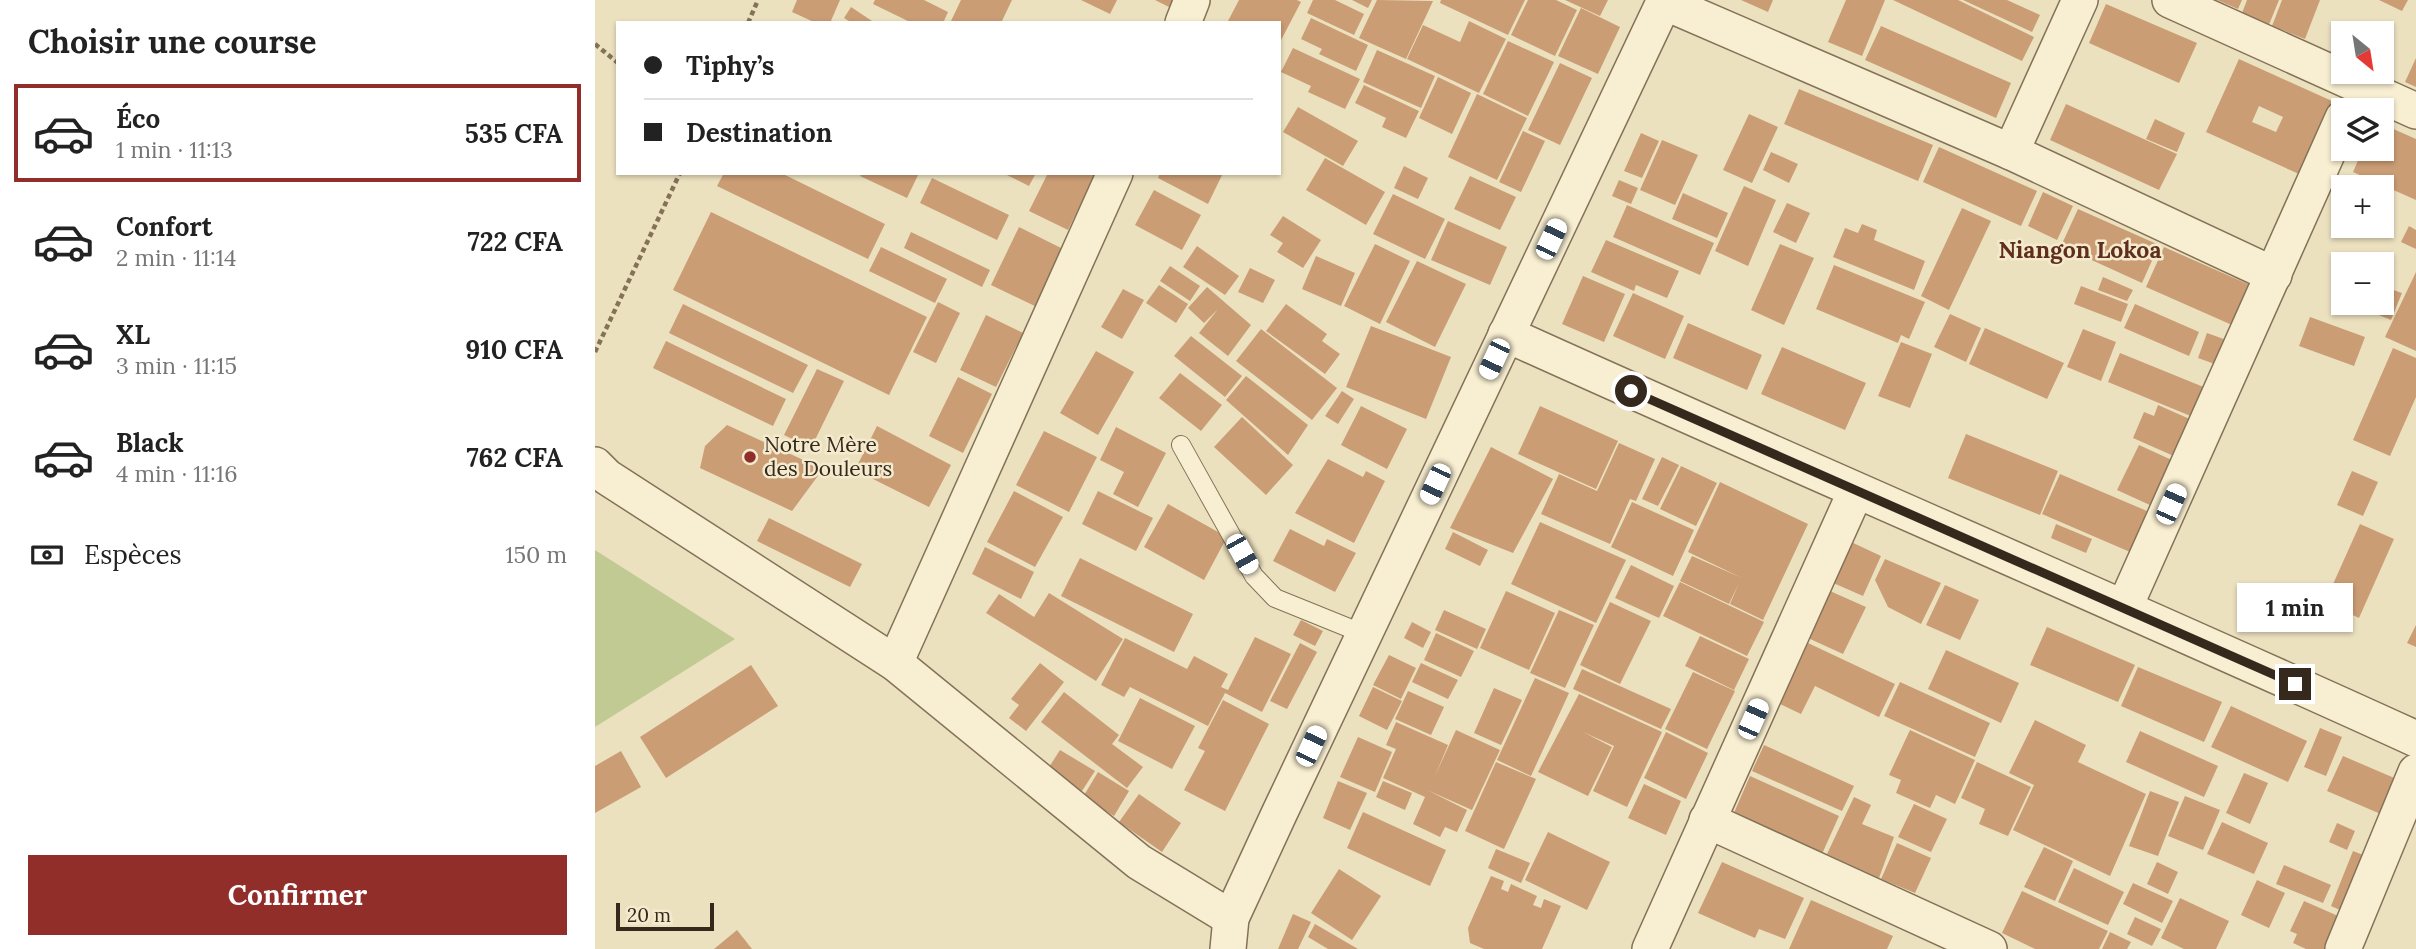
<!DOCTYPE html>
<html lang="fr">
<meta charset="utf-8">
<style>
body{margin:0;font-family:Lora,serif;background:#f6f6f6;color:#222;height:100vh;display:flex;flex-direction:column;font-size:26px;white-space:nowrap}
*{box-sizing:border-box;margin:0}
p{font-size:23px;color:#767676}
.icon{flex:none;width:38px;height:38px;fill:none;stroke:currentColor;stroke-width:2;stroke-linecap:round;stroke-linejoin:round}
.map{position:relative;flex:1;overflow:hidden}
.sheet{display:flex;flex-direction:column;background:#fff;width:595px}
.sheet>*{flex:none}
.banner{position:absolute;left:21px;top:21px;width:665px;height:154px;border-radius:0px;box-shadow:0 2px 5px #0004;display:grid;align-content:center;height:154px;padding:0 28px;background:#fff}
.needle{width:46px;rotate:150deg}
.buttons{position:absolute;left:1736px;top:21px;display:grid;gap:14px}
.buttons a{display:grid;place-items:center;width:63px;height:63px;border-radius:0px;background:#fff;box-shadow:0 2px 5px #0004;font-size:35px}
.scale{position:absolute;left:21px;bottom:18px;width:98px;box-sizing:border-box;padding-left:7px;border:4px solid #34291c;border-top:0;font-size:19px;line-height:24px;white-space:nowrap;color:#34291c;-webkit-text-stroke:5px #f4ebce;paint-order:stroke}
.end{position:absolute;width:32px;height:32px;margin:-16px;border:9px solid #34291c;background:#fff;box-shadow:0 0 0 4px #fff}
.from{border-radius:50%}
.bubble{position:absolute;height:49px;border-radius:0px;background:#fff;box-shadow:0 2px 5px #0004;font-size:23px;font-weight:700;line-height:49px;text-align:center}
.car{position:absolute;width:21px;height:42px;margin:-21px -10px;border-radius:9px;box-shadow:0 0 5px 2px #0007;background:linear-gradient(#fff 24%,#345 0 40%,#fff 0 76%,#345 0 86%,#fff 0)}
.banner b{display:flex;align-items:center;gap:24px;height:66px;font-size:26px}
.banner b+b{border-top:2px solid #e0e0e0}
.banner i{width:18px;height:18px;background:#222}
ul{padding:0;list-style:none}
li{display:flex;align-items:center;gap:21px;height:98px;margin:0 14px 10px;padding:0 14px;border:4px solid transparent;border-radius:0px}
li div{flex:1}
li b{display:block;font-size:26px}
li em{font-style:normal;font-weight:700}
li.on{border-color:#922e29}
li>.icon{width:63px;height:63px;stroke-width:1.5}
h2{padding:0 28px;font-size:32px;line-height:84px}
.pay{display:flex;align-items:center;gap:18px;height:77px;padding:0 28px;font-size:26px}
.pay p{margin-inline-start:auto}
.primary-button{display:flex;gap:14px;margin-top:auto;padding:14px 28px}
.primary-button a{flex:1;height:80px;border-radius:0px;background:#922e29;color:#fff;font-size:28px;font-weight:700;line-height:80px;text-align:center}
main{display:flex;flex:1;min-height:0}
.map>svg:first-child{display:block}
</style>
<main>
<section class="sheet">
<h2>Choisir une course</h2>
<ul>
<li class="on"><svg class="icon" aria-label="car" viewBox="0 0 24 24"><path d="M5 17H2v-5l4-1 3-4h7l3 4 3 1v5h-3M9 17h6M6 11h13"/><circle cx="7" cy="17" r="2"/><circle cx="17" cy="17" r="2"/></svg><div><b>Éco</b><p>1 min · 11:13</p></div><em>535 CFA</em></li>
<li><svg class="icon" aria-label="car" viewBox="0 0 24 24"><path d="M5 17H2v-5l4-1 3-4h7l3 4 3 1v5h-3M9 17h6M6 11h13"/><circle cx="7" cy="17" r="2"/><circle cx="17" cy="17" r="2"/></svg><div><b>Confort</b><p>2 min · 11:14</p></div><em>722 CFA</em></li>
<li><svg class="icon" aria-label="car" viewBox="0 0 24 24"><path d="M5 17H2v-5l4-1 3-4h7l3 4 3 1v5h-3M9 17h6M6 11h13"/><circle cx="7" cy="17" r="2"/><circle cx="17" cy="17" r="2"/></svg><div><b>XL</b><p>3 min · 11:15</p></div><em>910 CFA</em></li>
<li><svg class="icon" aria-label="car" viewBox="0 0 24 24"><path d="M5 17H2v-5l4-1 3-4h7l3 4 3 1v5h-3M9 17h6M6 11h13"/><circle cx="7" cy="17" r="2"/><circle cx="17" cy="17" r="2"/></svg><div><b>Black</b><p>4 min · 11:16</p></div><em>762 CFA</em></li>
</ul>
<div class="pay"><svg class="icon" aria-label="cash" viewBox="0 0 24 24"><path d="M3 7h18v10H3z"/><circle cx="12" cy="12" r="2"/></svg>Espèces<p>150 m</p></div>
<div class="primary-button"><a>Confirmer</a></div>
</section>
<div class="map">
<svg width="1821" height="949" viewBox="0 0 1821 949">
<rect width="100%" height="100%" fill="#ece1bf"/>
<!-- green -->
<path fill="#c1ca93" d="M0,550L140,639L0,727Z"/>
<!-- building -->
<g fill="#ca9d75" fill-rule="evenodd">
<path d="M202,0H245L235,23H221L197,12Z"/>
<path d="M280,0H329L353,12L348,23H317L278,4Z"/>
<path d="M366,0H417L406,23H355Z"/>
<path d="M486,0H522L515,14Z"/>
<path d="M560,0H585L580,10Z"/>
<path d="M644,0H702L706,2L684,44V23L633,21Z"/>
<path d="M718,0H740L769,14L759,35L712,13Z"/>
<path d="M757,0H777L773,8Z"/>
<path d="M782,0L838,1L811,59L764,38Z"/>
<path d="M846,0H930L913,35L845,3Z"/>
<path d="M933,0H961L982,10L960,56L916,35Z"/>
<path d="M970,0H1013L1005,16Z"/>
<path d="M1146,0H1178L1173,12Z"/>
<path d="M1251,0H1290L1267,56L1233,42Z"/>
<path d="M1298,0H1363L1439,37L1427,61Z"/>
<path d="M1368,0H1412L1445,15L1437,32Z"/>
<path d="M1622,0H1647L1643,9Z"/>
<path d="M1652,0H1684L1671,32L1644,21Z"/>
<path d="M1687,0H1725L1710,39L1677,26Z"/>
<path d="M1784,0H1813L1807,11Z"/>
<path d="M1511,4L1602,43L1584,83L1494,43Z"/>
<path d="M256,7L280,23H257L249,18Z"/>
<path d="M986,8L1025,27L1003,74L963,56Z"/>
<path d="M716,18L773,45L761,71L724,54L727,49L706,39Z"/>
<path d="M874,21L911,39L884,93L812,59L828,25L865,42Z"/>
<path d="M1286,26L1416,83L1401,118L1270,60Z"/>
<path d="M913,41L959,62L933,116L888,94Z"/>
<path d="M698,48L765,79L750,109L713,92L716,86L686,72Z"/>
<path d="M782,50L840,76L826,108L768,82Z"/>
<path d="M1821,58V87L1810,82Z"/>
<path d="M1644,59L1737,101L1704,174L1611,132ZM1664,106L1688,117L1681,132L1657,122Z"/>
<path d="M965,63L997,78L965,145L933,130Z"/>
<path d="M843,77L876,93L857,134L824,118Z"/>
<path d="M769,85L824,111L811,138L787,127L791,118L760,103Z"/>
<path d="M1204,89L1338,145L1323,181L1189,124Z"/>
<path d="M882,94L932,118L902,180L853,157Z"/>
<path d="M1471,104L1582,154L1564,190L1455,140Z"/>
<path d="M703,107L763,141L748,166L688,132Z"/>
<path d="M1154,114L1183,127L1157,183L1128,170Z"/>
<path d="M1560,119L1590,133L1582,152L1551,139Z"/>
<path d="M1787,124L1821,139V200L1758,172L1768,149H1787Z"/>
<path d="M928,131L950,141L926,192L904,182Z"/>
<path d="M1046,133L1064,141L1047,178L1029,171Z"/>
<path d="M1067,140L1103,155L1080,205L1045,190Z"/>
<path d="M1344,147L1442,191L1426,226L1328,182Z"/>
<path d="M1176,152L1203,164L1194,183L1168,170Z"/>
<path d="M730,158L790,192L771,225L711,190Z"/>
<path d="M809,166L833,178L823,199L799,188Z"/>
<path d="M129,173H186L290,224L273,259L122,186Z"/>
<path d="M267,173H324L312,198L265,176Z"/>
<path d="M408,173H441L434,186Z"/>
<path d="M453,173H501L473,230L434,211Z"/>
<path d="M565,173H628L613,204L563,178Z"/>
<path d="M875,176L921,197L905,230L859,209Z"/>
<path d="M337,178L414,215L402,240L325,203Z"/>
<path d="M1024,180L1043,188L1036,204L1017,196Z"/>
<path d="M1149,186L1181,200L1153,266L1120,251Z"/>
<path d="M559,190L606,215L587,250L540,225Z"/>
<path d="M1448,192L1478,206L1462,240L1433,226Z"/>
<path d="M1088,193L1133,213L1122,238L1077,219Z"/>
<path d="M798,194L850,219L830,259L778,234Z"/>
<path d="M1192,203L1215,213L1201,243L1178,232Z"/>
<path d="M1032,205L1119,243L1105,275L1018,237Z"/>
<path d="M1367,208L1396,221L1354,310L1326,296Z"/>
<path d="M1483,209L1564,245L1547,283L1466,246Z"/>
<path d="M116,212L332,317L294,395L78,290Z"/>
<path d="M688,216L726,240L708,268L682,252L688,243L675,235Z"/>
<path d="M853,221L912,247L895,285L836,260Z"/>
<path d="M1267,224L1282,230L1279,240L1330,261L1319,290L1238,257L1250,228L1263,233Z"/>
<path d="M1814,226L1821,230V249L1806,242Z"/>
<path d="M424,227L472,251L444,308L396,285Z"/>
<path d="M316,232L395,270L387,287L309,248Z"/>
<path d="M1011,240L1084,271L1072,298L1041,285L1039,291L996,272Z"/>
<path d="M780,244L815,261L785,324L749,306Z"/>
<path d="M1185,244L1219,258L1189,325L1156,310Z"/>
<path d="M602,246L644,276L630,295L588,267Z"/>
<path d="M286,247L352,279L340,303L274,271Z"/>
<path d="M1569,247L1655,285L1637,325L1551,287Z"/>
<path d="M721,256L760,273L746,306L707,289Z"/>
<path d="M822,261L871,284L840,347L791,322Z"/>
<path d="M1239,265L1330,302L1314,339L1306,335L1303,343L1221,309Z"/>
<path d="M575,266L605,286L595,301L565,281Z"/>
<path d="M655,268L680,280L668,303L643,292Z"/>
<path d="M1821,272V351L1790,337Z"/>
<path d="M988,276L1030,294L1009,342L967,324Z"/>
<path d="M1508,277L1538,290L1532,301L1503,290Z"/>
<path d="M564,285L593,304L581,323L551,303Z"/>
<path d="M1486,286L1533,304L1526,322L1479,304Z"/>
<path d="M1787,286L1807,293L1796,320L1762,306L1763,303H1787Z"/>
<path d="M612,287L656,325L633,356L604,333L623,309L609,323L593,308Z"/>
<path d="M528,289L549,300L527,339L506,327Z"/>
<path d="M1038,293L1089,316L1070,359L1018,336Z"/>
<path d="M343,302L365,313L341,363L318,352Z"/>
<path d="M88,304L213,365L198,393L74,333Z"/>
<path d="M691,304L732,334L727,341L745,354L730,374L671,331Z"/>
<path d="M1540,304L1604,332L1594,356L1529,328Z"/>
<path d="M1355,314L1386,328L1371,362L1339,347Z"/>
<path d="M391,315L428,333L401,387L365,370Z"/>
<path d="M1715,317L1770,337L1759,366L1704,346Z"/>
<path d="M1093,323L1167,355L1152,390L1078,358Z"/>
<path d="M776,326L856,357L831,419L751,387Z"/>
<path d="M1390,328L1469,363L1452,399L1374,364Z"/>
<path d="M666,329L742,388L717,420L641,361Z"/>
<path d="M1488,329L1521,342L1506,381L1472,367Z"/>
<path d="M1612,333L1637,342L1628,367L1603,358Z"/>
<path d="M596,336L647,376L630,397L579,356Z"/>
<path d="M71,341L191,399L178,426L58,368Z"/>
<path d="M1306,342L1337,354L1315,408L1283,396Z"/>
<path d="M1187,347L1271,383L1250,430L1166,394Z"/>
<path d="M1798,348L1821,358V397L1795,456L1758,440Z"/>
<path d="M501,351L539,372L503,435L465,413Z"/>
<path d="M1525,353L1611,388L1598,417L1513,382Z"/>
<path d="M222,369L249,381L216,448L189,435Z"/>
<path d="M585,373L627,405L606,431L564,398Z"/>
<path d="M651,376L713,425L693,455L631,400Z"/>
<path d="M363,377L397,394L368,453L334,436Z"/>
<path d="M747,391L759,399L743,424L730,416Z"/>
<path d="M1563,405L1597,420L1581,457L1538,438L1549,412L1559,416Z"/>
<path d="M766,406L812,429L792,469L746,445Z"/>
<path d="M945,406L1023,441L1001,489L923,454Z"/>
<path d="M647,417L698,465L671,495L619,447Z"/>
<path d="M132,425L228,469L197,511L105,468L110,446Z"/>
<path d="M282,426L356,465L334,507L260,470Z"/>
<path d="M521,427L571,453L543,507L518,494L529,472L505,460Z"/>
<path d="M449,431L502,457L474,512L421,485Z"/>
<path d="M1371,434L1463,471L1445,515L1353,478Z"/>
<path d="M1024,443L1060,459L1041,501L1035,499L1015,544L946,514L964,474L1002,491Z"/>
<path d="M1544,445L1579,461L1557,506L1522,490Z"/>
<path d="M896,447L958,479L918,553L855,528Z"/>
<path d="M1067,457L1084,465L1063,506L1047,499Z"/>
<path d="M733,459L768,477L771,471L790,481L759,543L700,513Z"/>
<path d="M1086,466L1122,483L1101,526L1065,509Z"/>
<path d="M1757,471L1783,482L1768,516L1742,505Z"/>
<path d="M1465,474L1552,511L1535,552L1447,514Z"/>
<path d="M1125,482L1213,524L1168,620L1135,604L1144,583L1134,604L1085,581L1097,556L1147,578L1093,552Z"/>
<path d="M419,491L468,517L440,567L392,542Z"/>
<path d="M503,491L558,518L541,551L487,524Z"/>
<path d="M1037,502L1099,530L1078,576L1016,547Z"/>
<path d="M573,504L632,537L609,580L549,547Z"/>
<path d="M174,518L267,564L255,587L162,541Z"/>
<path d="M945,522L1031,560L1001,623L916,584Z"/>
<path d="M1461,524L1497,539L1491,553L1456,538Z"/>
<path d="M1765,524L1799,539L1764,618L1730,602Z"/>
<path d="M695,529L729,546L732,539L761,553L740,592L678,561Z"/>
<path d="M858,532L893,550L885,566L850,549Z"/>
<path d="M1254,541L1286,556L1268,596L1236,582Z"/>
<path d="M390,547L439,572L426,599L377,574Z"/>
<path d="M485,558L598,614L579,652L466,596Z"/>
<path d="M1290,559L1346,583L1326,624L1293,607L1280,580Z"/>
<path d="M1036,565L1079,586L1064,618L1020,598Z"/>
<path d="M1085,582L1169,622L1152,656L1068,616Z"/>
<path d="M1350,585L1384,600L1365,640L1331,625Z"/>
<path d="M911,591L960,613L934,670L885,648Z"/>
<path d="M1235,591L1271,607L1248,654L1213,638Z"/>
<path d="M454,593L528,639L501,681L391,613L404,594L439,617Z"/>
<path d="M1015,602L1056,621L1025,684L985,665Z"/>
<path d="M849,610L891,629L882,649L840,630Z"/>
<path d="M964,610L999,625L970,688L935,673Z"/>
<path d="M706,620L728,631L720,646L698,635Z"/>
<path d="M817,622L836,632L828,648L809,638Z"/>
<path d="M1821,625V647L1812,643Z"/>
<path d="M1452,627L1540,665L1523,702L1435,665Z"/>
<path d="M841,633L879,651L866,677L829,660Z"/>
<path d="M1105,636L1154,659L1139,690L1090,666Z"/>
<path d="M660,637L696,654L667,712L630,693L613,726L535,687L529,697L506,685L530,638L592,669L599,656L633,674L626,687L633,690Z"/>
<path d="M705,643L722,652L692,709L675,701Z"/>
<path d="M1213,643L1300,684L1284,717L1220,686L1206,714L1185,704Z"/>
<path d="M1351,650L1424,683L1406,723L1333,689Z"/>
<path d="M794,655L821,668L806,699L778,685Z"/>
<path d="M445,663L469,682L431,731L414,718L424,705L416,699Z"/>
<path d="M826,663L863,680L853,699L817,682Z"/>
<path d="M156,665L183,706L71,778L45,737Z"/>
<path d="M1543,667L1627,702L1609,742L1526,706Z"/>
<path d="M987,669L1076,709L1066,729L978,689Z"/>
<path d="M1098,672L1140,691L1112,749L1070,729Z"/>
<path d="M940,678L974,693L936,776L902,760Z"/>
<path d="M1305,682L1395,723L1380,757L1289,716Z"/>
<path d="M778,687L807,701L792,730L764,716Z"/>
<path d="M899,688L927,700L906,745L879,733Z"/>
<path d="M813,691L849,707L836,735L800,719Z"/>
<path d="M469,692L524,735L517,744L548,767L532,788L446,722Z"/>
<path d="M984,694L1067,732L1032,807L998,791L1019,746L988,732L1017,747L993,796L943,772Z"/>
<path d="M545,698L600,726L577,769L523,741Z"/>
<path d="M628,700L674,724L630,811L589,790L610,751L603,748Z"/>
<path d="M1636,706L1712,741L1693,782L1616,747Z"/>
<path d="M1440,720L1491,745L1483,762L1551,794L1515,876L1418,830L1439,785L1414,773Z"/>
<path d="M801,722L853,745L840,776L861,730L905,750L877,810L832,790L872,810L862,832L850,827L845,837L818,824L830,797L788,778L801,749L791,745Z"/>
<path d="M1725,728L1747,737L1731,776L1709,767Z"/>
<path d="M1315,730L1380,760L1360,804L1341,795L1335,808L1301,793L1306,780L1294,775Z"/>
<path d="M1545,731L1623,766L1609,797L1531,762Z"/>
<path d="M1071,732L1113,753L1091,799L1049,778Z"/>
<path d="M763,737L797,752L780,792L745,777Z"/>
<path d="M1169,745L1259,786L1247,811L1157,771Z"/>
<path d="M465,750L500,771L483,797L449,775Z"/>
<path d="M26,751L46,787L0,813V766Z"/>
<path d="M1748,756L1804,780L1788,815L1732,791Z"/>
<path d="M901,762L941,779L909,849L870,831Z"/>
<path d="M1382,762L1436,787L1413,836L1384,824L1390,809L1366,798Z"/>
<path d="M503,772L534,791L519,816L488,797Z"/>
<path d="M1649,773L1673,783L1655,824L1631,813Z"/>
<path d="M1155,776L1244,816L1227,854L1138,815Z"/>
<path d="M743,781L772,793L755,830L728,818Z"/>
<path d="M788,781L817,793L810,810L781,797Z"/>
<path d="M1049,784L1086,801L1071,835L1033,818Z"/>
<path d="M1555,791L1584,802L1563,856L1534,846Z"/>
<path d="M544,794L586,823L567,852L524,822Z"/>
<path d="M1590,796L1625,810L1608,850L1573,836Z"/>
<path d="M1259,797L1276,805L1267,824L1299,837L1284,878L1232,854Z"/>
<path d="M1319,804L1352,819L1336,852L1303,837Z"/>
<path d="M768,812L851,850L835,886L752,848Z"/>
<path d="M1627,822L1673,843L1659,874L1612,854Z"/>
<path d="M1742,823L1760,831L1752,850L1734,842Z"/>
<path d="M953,832L1015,862L992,910L930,880Z"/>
<path d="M1302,843L1336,858L1320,893L1286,879Z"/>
<path d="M1449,847L1478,861L1460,901L1429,887Z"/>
<path d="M901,849L935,863L926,883L893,868Z"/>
<path d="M1758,851L1776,858L1754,914L1736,906Z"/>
<path d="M1127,862L1209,898L1190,939L1164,929L1160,938L1103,913Z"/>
<path d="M1562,862L1583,872L1573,894L1552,884Z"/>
<path d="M1689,865L1736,885L1728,903L1681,884Z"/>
<path d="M1479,868L1529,892L1513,925L1463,902Z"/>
<path d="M744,869L786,896L757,940L716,913Z"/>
<path d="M896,876L909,881L906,889L913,892L916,884L942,896L938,905L946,908L949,899L966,906L947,949H889L875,943L873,928Z"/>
<path d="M1662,880L1690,893L1674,928L1646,915Z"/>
<path d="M1538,883L1578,901L1567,923L1528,904Z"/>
<path d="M1427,891L1513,931L1504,949H1440L1407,933Z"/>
<path d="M1585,898L1634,921L1621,949H1589L1566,938Z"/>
<path d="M1216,900L1298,936L1292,949H1194Z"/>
<path d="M1709,901L1750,919L1737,949H1711L1698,943L1702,934L1695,931Z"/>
<path d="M698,914L716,922L703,949H683Z"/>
<path d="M1540,917L1566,929L1557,946L1532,934Z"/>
<path d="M720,924L763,949H733L713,937Z"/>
<path d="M142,930L157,949H119Z"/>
<path d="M1515,932L1536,942L1532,949H1507Z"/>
</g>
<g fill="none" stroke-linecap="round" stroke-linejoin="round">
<defs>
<path id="lane" d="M586,445L659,576L680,598L769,634"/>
<g id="street">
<path d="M1575,0L1821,111"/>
<path d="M1069,2L1416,152L1679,275"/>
<path d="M588,23L597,0"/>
<path d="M1416,152L1485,0"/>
<path d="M911,334C1213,471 1519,601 1821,739"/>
<path d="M0,465L12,477L300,663L544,862L636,918"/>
<path d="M1530,606L1748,118"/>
<path d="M300,663L520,173"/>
<path d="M1112,820L1394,949"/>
<path d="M633,949L636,918L684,814L1070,0"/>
<path d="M1055,949L1260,493"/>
<path d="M1748,949L1821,772"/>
</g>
</defs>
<!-- lane casing -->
<use href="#lane" stroke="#847258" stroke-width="20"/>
<!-- street casing -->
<use href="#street" stroke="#847258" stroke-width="38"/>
<!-- path -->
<g stroke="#847258" stroke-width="4.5" stroke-dasharray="5 3.5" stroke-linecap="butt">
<path d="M153,23L163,0"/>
<path d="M0,44L23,63"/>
<path d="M0,352L85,173"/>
</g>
<!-- lane -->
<use href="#lane" stroke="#f8eed1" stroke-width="18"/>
<!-- street -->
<use href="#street" stroke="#f8eed1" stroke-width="35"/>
</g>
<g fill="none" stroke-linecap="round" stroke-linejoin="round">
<!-- route -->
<path stroke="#34291c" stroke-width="9" d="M1036,391L1700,684"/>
</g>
<!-- markers -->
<circle fill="#922e29" stroke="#f4ebce" stroke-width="2.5" cx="155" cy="457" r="7"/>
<g text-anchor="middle" stroke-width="5" stroke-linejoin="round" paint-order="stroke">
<!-- poi labels -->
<g font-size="21" fill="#34291c" stroke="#f4ebce" text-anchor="start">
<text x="169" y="452">Notre Mère<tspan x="169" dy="24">des Douleurs</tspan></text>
</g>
<!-- neighbourhood labels -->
<g font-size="23" font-weight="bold" fill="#602e1c" stroke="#f4ebce">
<text x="1485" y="258">Niangon Lokoa</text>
</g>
</g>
</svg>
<div class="buttons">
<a><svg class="needle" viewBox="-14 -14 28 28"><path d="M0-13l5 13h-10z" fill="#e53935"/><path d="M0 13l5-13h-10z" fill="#767676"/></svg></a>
<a><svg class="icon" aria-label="layers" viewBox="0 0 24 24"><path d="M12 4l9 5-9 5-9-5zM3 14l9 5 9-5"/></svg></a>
<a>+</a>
<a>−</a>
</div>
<div class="scale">20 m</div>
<i class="end from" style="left:1036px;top:391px"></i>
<i class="end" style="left:1700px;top:684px"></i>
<div class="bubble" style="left:1642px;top:583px;width:116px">1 min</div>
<i class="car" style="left:956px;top:239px;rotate:25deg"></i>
<i class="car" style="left:899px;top:359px;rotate:205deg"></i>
<i class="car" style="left:840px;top:484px;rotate:205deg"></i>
<i class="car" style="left:1576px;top:504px;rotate:24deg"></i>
<i class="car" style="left:647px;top:554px;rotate:151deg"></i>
<i class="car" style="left:1158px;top:719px;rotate:24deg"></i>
<i class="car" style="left:716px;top:746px;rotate:25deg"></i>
<div class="banner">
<b><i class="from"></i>Tiphy’s</b>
<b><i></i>Destination</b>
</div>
</div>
</main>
